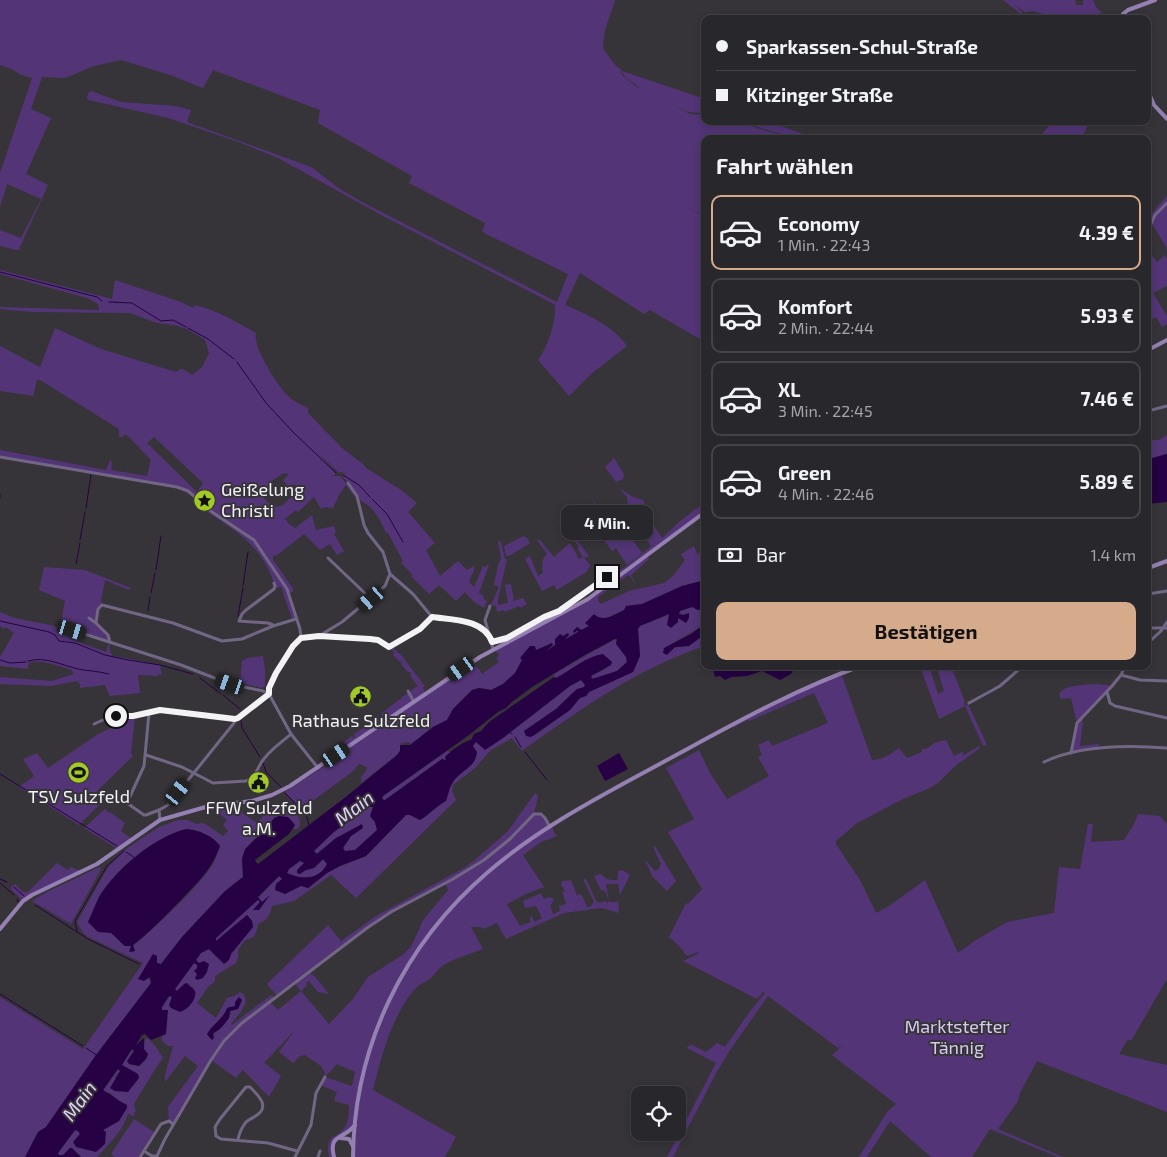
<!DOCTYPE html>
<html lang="de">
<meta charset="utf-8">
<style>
body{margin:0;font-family:"Exo 2",sans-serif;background:#343337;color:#f1f3f6;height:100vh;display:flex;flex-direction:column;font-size:19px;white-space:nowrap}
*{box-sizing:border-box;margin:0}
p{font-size:16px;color:#a5a5a9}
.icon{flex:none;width:28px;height:28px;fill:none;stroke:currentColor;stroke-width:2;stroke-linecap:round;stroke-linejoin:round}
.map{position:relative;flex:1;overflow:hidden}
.side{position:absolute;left:701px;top:135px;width:450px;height:535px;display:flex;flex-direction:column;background:#28272b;border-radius:10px;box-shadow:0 2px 8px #0003,0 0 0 1px #444447}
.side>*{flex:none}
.banner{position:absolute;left:701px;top:15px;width:450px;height:110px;border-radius:10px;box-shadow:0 2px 8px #0003,0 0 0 1px #444447;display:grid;align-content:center;height:110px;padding:0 15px;background:#28272b}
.controls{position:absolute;left:631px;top:1086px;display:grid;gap:10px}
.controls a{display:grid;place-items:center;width:55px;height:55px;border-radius:10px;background:#28272b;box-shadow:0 2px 8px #0003,0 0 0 1px #444447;font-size:25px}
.end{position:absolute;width:22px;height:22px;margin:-11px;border:6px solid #f3f2f5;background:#111;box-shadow:0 0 0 2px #111}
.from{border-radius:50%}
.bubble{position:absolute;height:35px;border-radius:10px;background:#28272b;box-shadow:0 2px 8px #0003,0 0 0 1px #444447;font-size:16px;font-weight:700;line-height:35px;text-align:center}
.car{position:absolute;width:15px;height:30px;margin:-15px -8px;border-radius:6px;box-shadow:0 0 4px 1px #0007;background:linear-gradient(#222 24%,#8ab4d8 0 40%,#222 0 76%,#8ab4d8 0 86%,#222 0)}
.banner b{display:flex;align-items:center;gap:18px;height:48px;font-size:19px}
.banner b+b{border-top:1px solid #444447}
.banner i{width:12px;height:12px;background:#f1f3f6}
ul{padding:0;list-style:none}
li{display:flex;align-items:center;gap:15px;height:75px;margin:0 10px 8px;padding:0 5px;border:2px solid #444447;border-radius:10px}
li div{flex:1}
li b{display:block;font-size:19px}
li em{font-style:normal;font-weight:700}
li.current{border-color:#d6ab8b}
li>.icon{width:45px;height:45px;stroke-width:1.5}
h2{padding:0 15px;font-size:22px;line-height:60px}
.pay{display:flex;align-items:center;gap:12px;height:55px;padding:0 15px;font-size:19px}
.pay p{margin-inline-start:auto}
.primary-button{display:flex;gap:10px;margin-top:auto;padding:10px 15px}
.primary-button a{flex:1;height:58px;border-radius:10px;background:#d6ab8b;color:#111;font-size:20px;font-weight:700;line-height:58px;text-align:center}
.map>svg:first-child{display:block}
</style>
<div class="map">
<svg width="1167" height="1157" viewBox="0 0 1167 1157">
<rect width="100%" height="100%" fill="#363439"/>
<!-- green -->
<g fill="#533577" fill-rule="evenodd">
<path d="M0,0H615L605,30L603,45L604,50L616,66L621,69L622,75L635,86L642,90L624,76L622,71L705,99V113L688,112L673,105L690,114L705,115V121H734L794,139H705V215L685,208L705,216V342L650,310L644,314L580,273L565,305C587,314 613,326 627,346L591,374L569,396L538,360C548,346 556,322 555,305L548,301L385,217L278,158L236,141L168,118L89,100L87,98L88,93L91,91L121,102L175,106L191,110L187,122L311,167L340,189L362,202L557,302L568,274L486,234L482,231L485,223L409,183L412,176L318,123L320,110L213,70L203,88L170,75L121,60L94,66L65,78L42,77L31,109L51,118L26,174L48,185L20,247H18L21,249L16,250L0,246V230L21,238L41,199L7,184L0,207V173L32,78L19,74L12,69L0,65Z"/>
<path d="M1003,0H1075L1076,5H1083V0H1093L1096,7L1102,13L1082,19H1057L1034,11L1025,12L1014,5L1023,13L1021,14Z"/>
<path d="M738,121H767L817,139H798Z"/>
<path d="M1053,121H1090L1081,139H1038Z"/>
<path d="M1167,196V251L1166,247L1151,222L1148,229C1147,215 1158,207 1167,196Z"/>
<path d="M1148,250L1157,262L1165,255L1167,259V286L1153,293L1167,316V324L1162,327L1156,317L1148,321Z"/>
<path d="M0,270L112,299L115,280L181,302L193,308L195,305C217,310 236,322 256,333C252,346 278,386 287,395C293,401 301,405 308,408V413L342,448L364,465L366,468L401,490L417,503L408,512L435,543L426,550L440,576L458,561L467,570L474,566V570L469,582L474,587L483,566L486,567L487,565H489L479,593L484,596L483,599L487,601L484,608L474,602L465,592L456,601L439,585L429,594L411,576L412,574L401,563L403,561L388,533H386C381,521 373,506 361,501L356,492L343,477V474L346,473L338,472L317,452L336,473L333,476H340L352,490L357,500L346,485L340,493L333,508L325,507L321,509L314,497L298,512L296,510L285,519L289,524L295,528L312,515L316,530L334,526L336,532L334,534L344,551L337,555L330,544L320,550L304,534L276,556L273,555V560L294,590L289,594L295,618L292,619L281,587L275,588C272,570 257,549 244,538C233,528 220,521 208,512L209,509L183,489L0,457V450L106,470L110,460L112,462L111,470L147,476L151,460L126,434L122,437H119V429L40,380H37L33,396L0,391V346L40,367L55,328L101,349L176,372L180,369H183L192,375L202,367L209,353L205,340L187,329L174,325L157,323L130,313L32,312L0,309V307L99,310L98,304L87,298L0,274ZM154,437L203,483L197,492L147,443ZM284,473L289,474L283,480L290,489L294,484L299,488L283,505L276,507L266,501L261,493L273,480Z"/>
<path d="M1167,435V453L1158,458L1148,459V446L1152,440H1159Z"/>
<path d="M614,458L624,474L623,479L616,482L605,467Z"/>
<path d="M619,488L633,497L643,500L645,503L641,505L662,538L679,522L705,502V512L602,587V585L611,579L610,576L627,566L660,539L651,546L637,526L629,534L642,553L627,565L616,548L612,551L598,532L608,528L610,526L587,492L614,528L619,522L616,518L628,507L627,497Z"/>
<path d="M561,519L589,556L584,558L591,566L587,569L588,571L557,590L554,585L542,591L525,559L530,556L538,576L543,573C542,566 541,559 547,554L537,540L539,539L554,557L570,543L579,559L583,557L577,548L579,547L575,541L573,542V540L559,521Z"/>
<path d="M523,536L527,538L530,543L511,555L506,556L504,546Z"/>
<path d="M498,541L501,542L505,559H507L498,599V605L508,603L505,585L511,584L514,601L523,598L527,604L521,608L519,606L505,612L504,610L497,612L496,606L491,605L499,587L494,585L498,565L501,559Z"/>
<path d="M694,546L697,553L694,555L705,551V580L682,586L642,604L626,606L625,610L604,619L593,617L589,624L590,626L581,630L579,627L575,632L578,630V632L563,640L568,634C561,637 558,643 552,647C543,653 533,656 522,660L515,673L503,684L491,690L479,688L472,690L453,709L447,720L433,727L410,745V742L401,743L400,751L397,755L361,783V777L366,771L367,767L359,764L352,772L310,803L300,808L285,792L349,750L348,748L322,765L320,763L332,751L335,750V748L352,736L354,738L355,737L354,734L366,726L367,727L366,726L378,717L381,719L383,717L381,714L383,712L400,699L402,700L401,698L416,687H418L410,675L411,674L410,672H408L401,664L402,661L400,662L393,655L394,652L389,647H392L402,656L424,685L423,689L426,693L473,661L482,674L499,662L496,658L499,655L494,649L572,610L647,556L649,559L631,575L637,586L630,576L628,575L598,597V601L601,604L629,591L664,583L673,576L685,560L681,554Z"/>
<path d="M44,567L85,570L131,588L129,590L105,580L101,600L102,604L100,605L95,622L106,634L110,641L72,630L70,639L106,652L109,642L110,652L113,656L160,665L162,675L158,674V676L138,675L140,693L110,696L105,685L80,688V684L77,681L51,686L0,684V677L53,681L73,674L72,670C58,666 44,660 29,662L28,669L0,666V657L14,633L6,627L4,629L0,626V612L15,618L65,628L60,626L65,601L39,590Z"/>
<path d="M692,607L698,610L705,609V624L663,649L689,646L705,634V646C638,668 579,710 522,751L512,738L491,750L475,768L453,785L452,791L456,800L356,898L331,875L294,901L272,906C271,913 266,923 259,923L254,937L245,940L238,950V957L236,963L215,976V981L208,987L197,1003L216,1018L227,998L234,996L240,992C254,1000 238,1015 231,1024L232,1025L251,1010L272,995L274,998L270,1002L278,1010L301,991L294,983L277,996L267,984L328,925L341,941L376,916L464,868L476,859L508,831L535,793L538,796L534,814H541L550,827L552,826L554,832L557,836L541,842L523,855L544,887L526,894L507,904L520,926L531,922L530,919L531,915L535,922L542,918L536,906L525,908L523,901L541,893L544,899L549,897L554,899L552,904L550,905L553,914L560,911L559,906L566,904L562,891L566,892L561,885L562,881L571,880L577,896L580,894L583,897L587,907H590L594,902L583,879H586L596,901L599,903L605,901L607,903L609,902L605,891L601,890L594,876L601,874C605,879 610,881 617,880L618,878V871L622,870L630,875L620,895L618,884H606L609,902H617L618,899L619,913L602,908L564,913L506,939L497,923L483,929L480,927H471L483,949C471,954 458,957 447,963C439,967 436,973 430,979C426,982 421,983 417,987C394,1009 380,1060 373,1090L456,1137L445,1157H353L355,1126L335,1139L334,1157H329C325,1130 338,1141 346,1125C349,1119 349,1111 349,1105L334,1101L337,1092L320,1085L325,1073L321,1066L305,1055L300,1056L293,1063L279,1052L295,1030L262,1065L265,1063L281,1076L269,1097L243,1070L236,1078L211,1060L173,1124L169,1121L168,1107L198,1066L185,1056L165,1082V1075L173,1046H168L162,1041V1036L166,1034L167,1010H162V1007L170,996L172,997L169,1005L196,994L193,987H181L177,991L175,989L194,963L197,965V980L199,963L196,960L201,953L209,949L216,957L229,960L231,954L253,927L252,921L247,915L216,941V938L258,899L260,902L254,910H259L268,897L262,902L258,898L279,876L282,879L276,884L275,890L285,894L301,885L309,888L327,873L340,866L366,856L406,815H410L420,820C429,815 436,806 446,801L447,792L455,779L475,761C474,755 470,746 476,742L485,749L503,738L570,686L581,680L585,685L584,687L571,694L556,709L524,731L534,736L570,710L580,698L586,696L589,692L633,672L640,656L638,629L640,626L670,614L678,618L684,615L679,613L680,611ZM445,883L448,890L423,920L412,945L404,954L368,977L353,999L329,1024L301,991L307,986L306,983L309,981L318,992L329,994C322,986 318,978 309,972L391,912ZM240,998L242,1000L238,1009L230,1011L231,1013C228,1023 216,1031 210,1039L207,1034C214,1024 223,1017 229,1007H235ZM337,1064L355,1072L352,1086L325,1077Z"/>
<path d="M615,639L626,657L627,662L617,671L595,679L591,676L608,668L567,673L556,678L554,677V674Z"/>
<path d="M263,656L265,670V686L262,688L244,684L243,686L240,685L242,661L247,658Z"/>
<path d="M920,666H929L938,694L944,691L936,666H951L965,702L964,704L965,706L968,704L987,745L983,746L965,706L939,719Z"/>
<path d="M841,673L872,760C882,760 891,754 899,748L907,758L922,752V749L928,748L934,743L946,740L954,756L962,752L964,755L979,746L980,748L955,766L939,782L930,788L903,799L857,823L836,841V844L861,882L876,913L889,906L925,880L958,953L976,940L1007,922L1054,913L1059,867L1080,869L1088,824H1093L1091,842L1124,840L1133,826L1138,814L1160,816L1167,824V979L1131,1041L1128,1039L1119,1054L1167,1065V1112L1037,1061L1020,1093L1018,1101L998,1129L1063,1157H1058L990,1129L972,1157H931L890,1121L867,1157H859L887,1112L896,1104L832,1055L843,1045L838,1048L768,996L730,1050L715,1075L673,1157H667L716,1063L687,1048L688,1046L692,1045L706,1052L717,1043L725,1047L751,1010L765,993L763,992L757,999L683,961L698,954V952L687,956L679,946L669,937L686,903L688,904L702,889L668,832L694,819L666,768L699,750L710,773L727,799L769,776L758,757L762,755L758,745L769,740L772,746L828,723L814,693L749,721L747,720L733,728V725Z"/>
<path d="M1097,684L1112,686L1079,720H1083L1080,746L1099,744L1098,749L1071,753L1077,723L1071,698L1061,699L1059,694C1065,684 1086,685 1097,684Z"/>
<path d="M135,717L131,754L133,756L93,795L101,803L79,825L19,787L34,776L23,759L37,753L48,768L100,733Z"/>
<path d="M447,751L450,752L445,757L446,760L442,759L385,800H383V796Z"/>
<path d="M229,804L257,823L273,805C281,807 289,813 296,812C300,819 302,822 298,829H293L295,825L288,817L274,818C264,832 245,843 242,860C242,866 243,872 243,877L225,891L182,937L161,964L157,963V956L153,955L145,969L151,983L96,1055L46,1127L38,1132L27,1156L25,1157H0V997L83,1049L143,963L88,937L83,933L77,922L108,867L126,849L159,827L178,820H188L196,824L204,823L223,836L228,831L223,825L227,820L209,806ZM187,829L199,831L216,841C216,846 217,852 216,857C212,876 150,932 133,946L135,951L133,953L131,946H124L112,933L88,922C92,914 95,905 99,897C116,869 155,836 187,829Z"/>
<path d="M370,806L373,807L370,816L375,822L377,830L355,850L345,851L343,848L351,836L363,828L336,838L316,854L313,851L335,831Z"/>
<path d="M106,808V810L109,813L110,812L125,823L121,831L132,839L118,849L84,828Z"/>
<path d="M655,846L676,881L667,891L652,876L648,866L644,861L648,863L655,871L659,869L661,864L653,847Z"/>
<path d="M324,859L327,864C319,881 302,880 287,873L289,869L300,861L305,863L306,870L314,868Z"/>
<path d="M57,863L68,870L71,867L81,871L23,901L10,888L15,884L23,892H28Z"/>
<path d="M99,867L101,869L71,924L32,901L45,893Z"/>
<path d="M148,1038L156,1047L163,1058L157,1066L134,1104L136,1112L133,1113L135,1114L134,1116L128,1114C122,1133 109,1143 97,1157H81L78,1153L70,1148L63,1155H59L58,1153L75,1130L78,1131L80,1134L103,1130L119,1121L127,1105L117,1100L109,1092L94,1108L98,1120L90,1119L86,1123H83V1120L118,1069L120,1071L114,1078L138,1074L122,1066V1063L133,1049L134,1050L130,1056L129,1064L139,1066L146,1059L148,1054L144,1049L145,1040Z"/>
<path d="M134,1119L154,1132L138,1157H115L111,1154Z"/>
</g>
<!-- water -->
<g fill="#260143" fill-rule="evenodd">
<path d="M1167,454V502L1148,504V459Z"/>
<path d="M705,580V609L698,610L692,607L680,611L679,614L683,615L689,613V618L686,623L678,618V622L671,628L667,625L669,614L640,626L638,629L640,656L633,672L589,692L586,696L580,698L570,710L531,737L526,736L524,731L556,709L577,689L584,687L585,685L581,680L570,686L503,738L485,750L476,742L475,743L473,746L477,752C476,766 463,770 455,779C449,787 449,793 446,801C436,806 429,815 420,820L410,815H406L366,856L340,866L327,873L308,888L301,886L285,894L275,890L276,884L282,879L279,876L258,897L262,902L270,895L259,910H253L260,902L258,900L216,938V941L247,915L252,921L253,927L231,954L229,960L224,964L209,949L201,953L196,960L199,963L204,961L209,964L207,972L203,978L197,980L195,978L197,974L194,971L197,968V965L194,963L175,989L177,991L184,984L187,983L195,991C197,999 188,1010 180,1012L171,1008L169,1005L172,997L169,996L162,1007V1010H168L166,1034L151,1040L145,1034L142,1035L136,1045L144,1038V1049L148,1054L146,1059L139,1066L129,1064L127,1061L134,1051L132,1049L122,1065L138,1074L139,1078L128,1092L115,1091L110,1088L120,1071L118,1069L103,1090C111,1094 118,1101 127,1105V1108L119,1121L103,1130L106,1132L105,1144L96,1152L76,1147L73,1142L80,1134L78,1131L75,1130L58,1153L59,1155H63L70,1148H72L81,1157H25L38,1132L46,1127L96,1055L151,983L150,977L144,981L138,979L153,954L157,956V963L161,964L182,937L225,891L243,877L242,859L245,849L267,828L274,818L279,816L288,817L295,825L289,834L255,860L256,862L258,864L347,796L397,755L400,751V745H410L433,727L447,720L453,709L472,690L479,688L491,690L503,684L515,673L522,660L520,658L530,646H535L536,650L552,643L553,645L545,652L555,645V639L560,634L563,636L568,633L569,635L564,640L578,632V630L574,633L573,631L577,627L581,630L589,626L585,623L594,614C604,623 613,615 624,610L626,606L642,604L682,586ZM615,639H617L616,644L626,657L627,662L617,671L592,679L591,676L611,665L612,662L603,654C587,656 571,670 556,678L554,677L489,722L481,731L474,734L471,740C462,742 452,750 445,757L446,760L442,759L385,800L382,799L383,796L469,735L498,712L506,708L512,702L532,687L583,656ZM370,807H373L370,816L375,822L377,830L355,850L345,851L343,848L351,836L363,828L362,824L336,838L317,854L314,851L335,831ZM323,859L327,864C319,880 302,880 287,873L289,869L300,861L304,863L297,870V873L300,874L306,870L314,868Z"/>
<path d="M705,624V634L689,646L675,647L667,655L663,653L664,648L691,634Z"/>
<path d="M712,666H795V667L791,674L780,680L762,671L747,676L731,677L725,680L720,676L715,677Z"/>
<path d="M619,753L628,769L605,781L597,766Z"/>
<path d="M187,829C200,831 212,835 220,846C212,870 196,884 179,902C164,917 150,932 133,945L135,951L129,952L131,946H125L111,933L98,932L88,922C92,914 95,905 99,897C116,869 155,836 187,829Z"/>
<path d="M239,997L242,1000L238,1009L230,1011L229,1018C224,1024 221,1030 213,1033L214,1038L212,1040L207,1034C213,1024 224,1018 227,1008L235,1006V1002Z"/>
</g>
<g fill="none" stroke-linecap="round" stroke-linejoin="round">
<!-- stream -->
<g stroke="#260143" stroke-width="1">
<path d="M0,272L97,297L102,301"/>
<path d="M109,302L132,303L161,321L173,320L186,327"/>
<path d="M188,328L208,339L234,359"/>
<path d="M237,362L266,403L293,432L336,473"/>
<path d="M343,475L359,485L370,497"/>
<path d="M0,497V495"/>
<path d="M372,499L387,514L403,542"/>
<path d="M86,508L91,475"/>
<path d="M80,540L85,512"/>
<path d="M76,564L80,543"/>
<path d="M156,570L161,536"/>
<path d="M243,586L248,552"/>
<path d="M151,593L155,573"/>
<path d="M148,611L150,597"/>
<path d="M238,616L243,588"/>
<path d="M0,621L49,632L55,635L59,641L75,643L105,655L128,660L160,665L193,674"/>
<path d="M0,660L10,663L26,662"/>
<path d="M28,661C45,656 61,665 78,669C89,671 97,671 109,674"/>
<path d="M200,678L221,694"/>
<path d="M223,695L240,709"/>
<path d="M241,721L242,728L260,757"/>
<path d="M509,732L512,734"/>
<path d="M515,737L521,747"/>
<path d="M525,752L547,780"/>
<path d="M263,763L266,772L281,787"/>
<path d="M0,774L117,846"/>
<path d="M285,793L300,808"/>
<path d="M301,810L307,817L309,825"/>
<path d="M126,852L135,858"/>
<path d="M0,879L7,882"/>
<path d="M0,883L14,895"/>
<path d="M14,887L24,896"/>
<path d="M17,899L18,902"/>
<path d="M35,905L88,939L139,964"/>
<path d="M77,931L75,921L107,866L124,851"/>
<path d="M0,994L83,1046"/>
<path d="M86,1048L98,1056"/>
</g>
<!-- street -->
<g stroke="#726685" stroke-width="3">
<path d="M1148,230L1155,215L1167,203"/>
<path d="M1148,411L1167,406"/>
<path d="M0,457L177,487L188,491L212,512L254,540L287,589L300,629L301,638"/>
<path d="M328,558L371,599"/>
<path d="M390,574L413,594L432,617"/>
<path d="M1148,594L1167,591"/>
<path d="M490,606L485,620L493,649"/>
<path d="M432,617L478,625L491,638"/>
<path d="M89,618L96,623"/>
<path d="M273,625L268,623L239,621L242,614L246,610L274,589L275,586L274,583"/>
<path d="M1148,628H1167"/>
<path d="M72,630L181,665L230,684L263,691L269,694"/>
<path d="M319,636L370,639L378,640L389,647L420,629L432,617"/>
<path d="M301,638L319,636L342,622L385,586L390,574L383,552L368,533L364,525L357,496L348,483"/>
<path d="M301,638C289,651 270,677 269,694L291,734L318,768"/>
<path d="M110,642L108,635L96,623L98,609L102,605L173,623L222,641L242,639L273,626L296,619"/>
<path d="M492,643L507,638L544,617L559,611L596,584L614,573"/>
<path d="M1148,643L1161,631L1167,622"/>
<path d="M1121,675L1140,680L1167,681"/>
<path d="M408,691L414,702"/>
<path d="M1107,692L1110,703L1115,706L1167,718"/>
<path d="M969,703L1000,686L1023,666"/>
<path d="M149,713L144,766L127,803L144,815H146L159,810"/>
<path d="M382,718L383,719"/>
<path d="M94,724L112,716H133L160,710L235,719"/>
<path d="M1071,753L1077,723L1112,686L1121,675L1125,666"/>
<path d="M146,755L182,767L213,783L246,781C255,778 256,771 261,763C268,751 281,743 291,734"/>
<path d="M1044,762C1079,745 1129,745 1167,748"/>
<path d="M160,820L159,810L168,805L234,723L235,719L261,702L269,694"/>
<path d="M238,1140C239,1134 242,1127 246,1122C252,1117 266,1114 262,1102C260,1097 254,1091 250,1087H246L220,1119L215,1127L216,1136L221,1139L268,1143L297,1151"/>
<path d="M144,1151L152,1156H157"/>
<path d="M157,1156L165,1139L211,1060L224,1041L242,1023L367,928L391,912L453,879L484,860L510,839L534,814H541L545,818L550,827"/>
<path d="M140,1157L161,1124L169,1121L173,1124"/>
<path d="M295,1157L311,1125L316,1093L325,1077"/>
<path d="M318,1157L320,1151"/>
</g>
<!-- secondary -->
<g stroke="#9480b1" stroke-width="4">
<path d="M1122,19L1123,14L1128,10L1155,0"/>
<path d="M1148,91L1154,105L1167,119"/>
<path d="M1148,350L1167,340"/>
<path d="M1148,568L1167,561"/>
<path d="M0,929L23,901L32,895L97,864L160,820L209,806L252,801L272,795L290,786L480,657L588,599L705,512"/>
<path d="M340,1138L349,1139L353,1146"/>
<path d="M334,1157C328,1133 344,1140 355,1125"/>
<path d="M353,1157C354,1046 404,944 488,872C541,826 605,794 667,760C730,726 793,690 861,666"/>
</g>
</g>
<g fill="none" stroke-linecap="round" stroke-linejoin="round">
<!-- route -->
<path stroke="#f3f2f5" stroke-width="6" d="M116,716H133L160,710L235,719L238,718L269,694V688L276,673L293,646L301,638L319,636L370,639L378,640L389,647L420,629L432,617C453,620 484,619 492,642L507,638L544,617L559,611L607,577"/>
</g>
<!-- icons -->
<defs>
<symbol id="sight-disc" viewBox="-11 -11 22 22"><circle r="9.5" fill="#a3c927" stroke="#363439"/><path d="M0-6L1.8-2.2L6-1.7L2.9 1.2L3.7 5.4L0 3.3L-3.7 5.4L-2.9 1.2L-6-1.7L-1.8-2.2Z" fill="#111"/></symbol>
<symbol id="civic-disc" viewBox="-11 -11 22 22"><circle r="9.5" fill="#a3c927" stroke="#363439"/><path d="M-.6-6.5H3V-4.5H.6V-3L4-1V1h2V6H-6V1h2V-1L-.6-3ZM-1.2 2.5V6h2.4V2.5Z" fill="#111"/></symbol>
<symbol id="stadium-disc" viewBox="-11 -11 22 22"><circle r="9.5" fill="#a3c927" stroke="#363439"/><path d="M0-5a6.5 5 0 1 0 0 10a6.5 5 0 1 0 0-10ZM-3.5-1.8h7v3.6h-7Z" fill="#111"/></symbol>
</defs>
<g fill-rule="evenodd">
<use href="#sight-disc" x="192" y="488" width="25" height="25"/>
<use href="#civic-disc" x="348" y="684" width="25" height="25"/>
<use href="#stadium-disc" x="66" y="760" width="25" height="25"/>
<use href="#civic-disc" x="246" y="770" width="25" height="25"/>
</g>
<g text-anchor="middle" stroke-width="4" stroke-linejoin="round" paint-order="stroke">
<!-- poi labels -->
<g font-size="18" fill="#f3f2f5" stroke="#363439">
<text x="221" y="496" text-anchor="start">Geißelung<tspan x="221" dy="21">Christi</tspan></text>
<text x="361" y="727">Rathaus Sulzfeld</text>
<text x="79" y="803">TSV Sulzfeld</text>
<text x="259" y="814">FFW Sulzfeld<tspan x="259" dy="21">a.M.</tspan></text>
</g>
<!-- park labels -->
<g font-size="18" fill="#d8c9f0" stroke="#363439">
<text x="957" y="1033">Marktstefter<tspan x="957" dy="21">Tännig</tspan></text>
</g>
<!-- water labels -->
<g font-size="19" font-style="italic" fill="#e2d2fa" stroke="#363439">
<text transform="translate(354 808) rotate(-38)" y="7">Main</text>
<text transform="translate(79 1101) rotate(-54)" y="7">Main</text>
</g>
</g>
</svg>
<div class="controls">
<a><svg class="icon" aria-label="locate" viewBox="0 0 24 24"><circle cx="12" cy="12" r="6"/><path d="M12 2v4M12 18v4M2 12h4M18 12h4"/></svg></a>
</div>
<i class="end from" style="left:116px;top:716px"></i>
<i class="end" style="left:607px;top:577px"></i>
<div class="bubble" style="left:561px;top:505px;width:92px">4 Min.</div>
<i class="car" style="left:371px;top:599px;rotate:229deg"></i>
<i class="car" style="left:72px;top:630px;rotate:107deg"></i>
<i class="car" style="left:461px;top:669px;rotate:235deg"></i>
<i class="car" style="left:230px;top:684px;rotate:289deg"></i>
<i class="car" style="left:336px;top:755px;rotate:56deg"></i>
<i class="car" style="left:178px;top:792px;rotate:37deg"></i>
<div class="banner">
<b><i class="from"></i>Sparkassen-Schul-Straße</b>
<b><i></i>Kitzinger Straße</b>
</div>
<section class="side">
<h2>Fahrt wählen</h2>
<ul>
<li class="current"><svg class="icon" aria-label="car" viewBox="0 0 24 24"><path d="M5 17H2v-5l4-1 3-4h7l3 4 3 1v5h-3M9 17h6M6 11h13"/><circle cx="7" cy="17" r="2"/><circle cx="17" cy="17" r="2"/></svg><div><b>Economy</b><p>1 Min. · 22:43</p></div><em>4.39 €</em></li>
<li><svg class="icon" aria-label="car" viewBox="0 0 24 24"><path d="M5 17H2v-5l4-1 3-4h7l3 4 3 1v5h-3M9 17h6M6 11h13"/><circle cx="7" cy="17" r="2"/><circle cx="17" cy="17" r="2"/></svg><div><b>Komfort</b><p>2 Min. · 22:44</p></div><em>5.93 €</em></li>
<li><svg class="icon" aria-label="car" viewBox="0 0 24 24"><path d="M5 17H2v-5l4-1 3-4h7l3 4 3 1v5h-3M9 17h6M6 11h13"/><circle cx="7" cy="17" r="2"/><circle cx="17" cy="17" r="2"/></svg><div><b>XL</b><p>3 Min. · 22:45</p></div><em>7.46 €</em></li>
<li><svg class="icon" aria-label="car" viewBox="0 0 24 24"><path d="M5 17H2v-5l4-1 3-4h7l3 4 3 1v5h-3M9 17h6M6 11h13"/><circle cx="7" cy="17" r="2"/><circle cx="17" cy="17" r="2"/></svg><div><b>Green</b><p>4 Min. · 22:46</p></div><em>5.89 €</em></li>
</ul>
<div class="pay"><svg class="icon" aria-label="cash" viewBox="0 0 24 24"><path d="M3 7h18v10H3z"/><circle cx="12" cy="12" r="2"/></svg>Bar<p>1.4 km</p></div>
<div class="primary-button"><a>Bestätigen</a></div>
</section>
</div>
